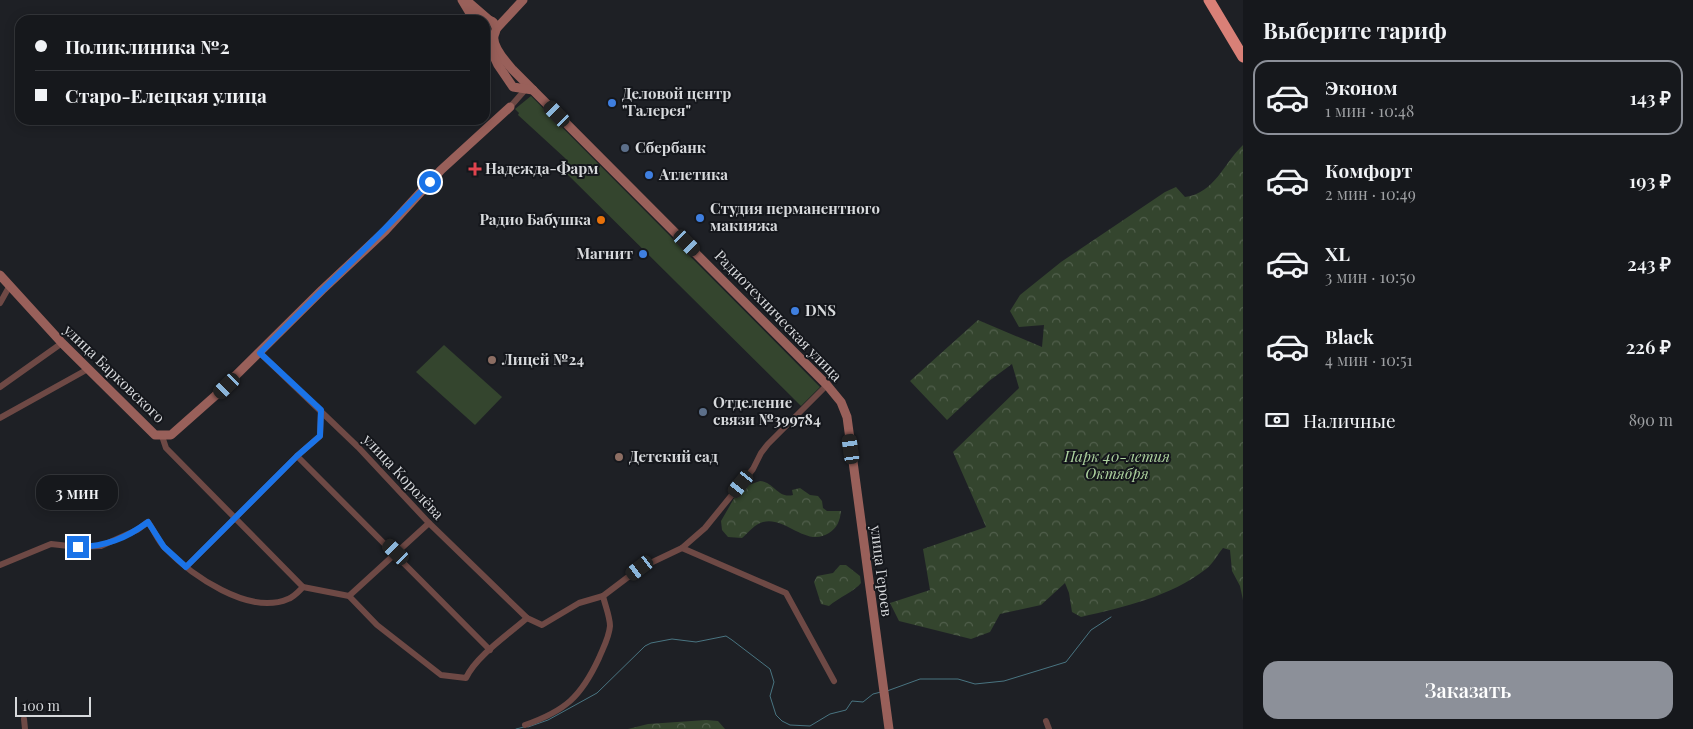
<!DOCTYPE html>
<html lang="ru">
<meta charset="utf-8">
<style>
body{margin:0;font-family:"Playfair Display",serif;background:#1f2125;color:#f1f3f6;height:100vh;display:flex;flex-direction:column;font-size:19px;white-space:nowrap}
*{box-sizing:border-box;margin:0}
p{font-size:16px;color:#9ea0a3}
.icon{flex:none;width:28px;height:28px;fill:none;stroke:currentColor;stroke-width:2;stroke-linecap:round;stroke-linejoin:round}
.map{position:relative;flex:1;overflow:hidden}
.sheet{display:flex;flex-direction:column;background:#16181c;width:450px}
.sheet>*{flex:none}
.hud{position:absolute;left:15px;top:15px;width:475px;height:110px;border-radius:15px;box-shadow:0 2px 12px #0003,0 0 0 1px #35373b;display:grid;align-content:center;height:110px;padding:0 20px;background:#16181c}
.scale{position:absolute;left:15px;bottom:12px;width:76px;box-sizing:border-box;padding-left:5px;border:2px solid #d7d9dc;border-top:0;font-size:14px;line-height:18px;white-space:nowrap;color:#d7d9dc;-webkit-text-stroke:4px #15171c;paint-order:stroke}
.end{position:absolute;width:22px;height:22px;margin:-11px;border:6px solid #1a73e8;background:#fff;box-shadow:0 0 0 2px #fff}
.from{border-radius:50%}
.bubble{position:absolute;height:35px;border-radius:15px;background:#16181c;box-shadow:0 2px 12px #0003,0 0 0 1px #35373b;font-size:16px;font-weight:600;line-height:35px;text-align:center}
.car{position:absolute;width:15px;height:30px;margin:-15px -8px;border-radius:6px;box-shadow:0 0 4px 1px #0007;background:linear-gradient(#222 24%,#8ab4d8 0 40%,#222 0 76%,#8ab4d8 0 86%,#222 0)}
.hud b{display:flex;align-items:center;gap:18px;height:48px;font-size:19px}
.hud b+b{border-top:1px solid #35373b}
.hud i{width:12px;height:12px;background:#f1f3f6}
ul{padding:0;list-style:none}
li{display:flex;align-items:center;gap:15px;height:75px;margin:0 10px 8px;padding:0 10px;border:2px solid transparent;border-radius:15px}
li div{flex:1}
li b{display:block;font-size:19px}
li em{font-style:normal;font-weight:600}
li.current{border-color:#8c9099}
li>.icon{width:45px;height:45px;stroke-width:1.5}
h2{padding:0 20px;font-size:22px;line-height:60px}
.pay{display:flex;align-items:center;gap:12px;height:55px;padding:0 20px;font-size:19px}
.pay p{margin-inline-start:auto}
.button{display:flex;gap:10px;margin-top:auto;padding:10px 20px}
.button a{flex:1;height:58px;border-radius:15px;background:#8c9099;color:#fff;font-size:20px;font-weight:600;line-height:58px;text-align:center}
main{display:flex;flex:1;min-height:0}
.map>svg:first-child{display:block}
</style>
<main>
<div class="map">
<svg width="1243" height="729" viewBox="0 0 1243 729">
<defs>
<pattern id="forest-crowns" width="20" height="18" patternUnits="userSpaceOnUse" patternTransform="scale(1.25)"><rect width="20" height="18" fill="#34452e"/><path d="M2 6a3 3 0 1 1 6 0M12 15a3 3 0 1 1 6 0" fill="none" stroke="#515f4c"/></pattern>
</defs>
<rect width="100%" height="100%" fill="#1e2025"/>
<!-- green -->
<g fill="#34452e">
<path d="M531,96L820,387L801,406L559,166L566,159L518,115L519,113L515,109Z"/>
<path d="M444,345L502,397L475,425L416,372Z"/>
</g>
<!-- forest -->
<g fill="url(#forest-crowns)">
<path d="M1243,145V600L1240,586L1232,571L1230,550L1223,548C1217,555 1213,564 1206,569C1170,597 1124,607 1081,617L1072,612L1069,593L1065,583L1041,605L1000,614L990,632L971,639L899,621L890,603L930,590L923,549L986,527L953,452L1019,388L1012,364L989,381L947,420L910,381L978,320L1042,347L1044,325L1019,327L1010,311L1020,295L1061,262L1165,192L1176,187L1185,197C1215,193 1223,164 1243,145Z"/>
<path d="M760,481C774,482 778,499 793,495L792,490L800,488L810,495L818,496L822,501L823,508L827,511H841C840,521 837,528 829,533C806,548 786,516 763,522C755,524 749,532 742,538L728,537L722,530L721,521L740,488Z"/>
<path d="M840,565H846L860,576L861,583C855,591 838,598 829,606L821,604L814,582L817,576L833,573Z"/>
<path d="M706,720L718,721L725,729H628L648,724Z"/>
</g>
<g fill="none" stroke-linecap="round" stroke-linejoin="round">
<!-- stream -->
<g stroke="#497481" stroke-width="1">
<path d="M887,691L920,679H958L975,684L1004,681L1053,666L1066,662L1091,630L1111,617"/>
<path d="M528,727L548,720L597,693L645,646L651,643L672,639L696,642L726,636L732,640L770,669L774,682L770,696L776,715L782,721L790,725L810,726L830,714L846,710L852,701L863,702L873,694L881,692"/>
<path d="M516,729L524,727"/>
</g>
<!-- street -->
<g stroke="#6e4945" stroke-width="6">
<path d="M510,107L525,90"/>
<path d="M0,303L9,287"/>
<path d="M260,353L358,447L429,523L527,618L542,625L579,603L603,596L640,568L682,548L705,528L753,469L761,453L768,444L827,385"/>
<path d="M0,387L62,343"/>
<path d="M0,418L88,369"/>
<path d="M162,436L166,448L303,587L349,596L377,625L441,675L466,678C476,656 509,634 527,618"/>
<path d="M297,456L490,650"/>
<path d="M682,548L786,593L834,681"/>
<path d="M0,565L51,544L78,547L101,546L137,530L148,522C154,530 158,541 165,548C191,575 249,616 288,599C294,597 299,591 303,587"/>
<path d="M186,567L297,456L320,436L321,411"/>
<path d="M349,596L429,523"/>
<path d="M24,719L25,729"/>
<path d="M1046,721L1049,729"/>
<path d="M525,725C565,711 581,697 599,658C603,648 609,638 610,626C610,617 605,605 603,596"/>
</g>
<!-- secondary -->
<g stroke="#99605a" stroke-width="9">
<path d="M462,0L474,20"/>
<path d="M466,0L489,20"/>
<path d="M485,20C489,20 493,20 495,25C498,30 495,31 494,36C492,47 506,62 513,70L827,385L841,402L847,417L889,729"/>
<path d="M497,28L523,0"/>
<path d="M486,39L498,65L513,87L533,90"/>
<path d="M0,275L62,343L155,435H171L215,396L322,290L385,231L441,170L510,107"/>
</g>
<!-- highway -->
<path stroke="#d98077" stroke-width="11" d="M1209,0L1243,57"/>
</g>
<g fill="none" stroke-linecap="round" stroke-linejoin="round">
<!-- route -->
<path stroke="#1a73e8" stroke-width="6" d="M78,547C106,546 125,539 148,522L164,547L186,567L297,456L320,436L321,410L260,353C316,295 375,241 430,182"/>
</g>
<!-- markers -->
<g fill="#3f7fe0" stroke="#15171c" stroke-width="2">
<circle cx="612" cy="103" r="5"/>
<circle cx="649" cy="175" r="5"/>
<circle cx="700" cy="218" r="5"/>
<circle cx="643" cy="254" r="5"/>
<circle cx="795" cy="311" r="5"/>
</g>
<g fill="#5c6f8a" stroke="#15171c" stroke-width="2">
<circle cx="625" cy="148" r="5"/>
<circle cx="703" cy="412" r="5"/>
</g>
<path fill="#e0444e" stroke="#15171c" stroke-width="2" d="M472.5 161.5h5v5h5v5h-5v5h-5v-5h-5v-5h5z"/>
<circle fill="#e8710a" stroke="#15171c" stroke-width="2" cx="601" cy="220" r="5"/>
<g fill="#8d6e63" stroke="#15171c" stroke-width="2">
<circle cx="492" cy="360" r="5"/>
<circle cx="619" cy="457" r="5"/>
</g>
<g text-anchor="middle" stroke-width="4" stroke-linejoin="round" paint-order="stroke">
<!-- poi labels -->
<g font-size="15" font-weight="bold" fill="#d7d9dc" stroke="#15171c" text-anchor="start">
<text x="622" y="99">Деловой центр<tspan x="622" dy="17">"Галерея"</tspan></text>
<text x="635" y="153">Сбербанк</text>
<text x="485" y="174">Надежда-Фарм</text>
<text x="659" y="180">Атлетика</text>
<text x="710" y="214">Студия перманентного<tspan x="710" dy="17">макияжа</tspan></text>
<text x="591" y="225" text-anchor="end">Радио Бабушка</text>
<text x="633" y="259" text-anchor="end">Магнит</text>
<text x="805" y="316">DNS</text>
<text x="502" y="365">Лицей №24</text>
<text x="713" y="408">Отделение<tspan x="713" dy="17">связи №399784</tspan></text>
<text x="629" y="462">Детский сад</text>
</g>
<!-- street labels -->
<g font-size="15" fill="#d7d9dc" stroke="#15171c">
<text transform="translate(778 316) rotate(46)" y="5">Радиотехническая улица</text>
<text transform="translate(114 374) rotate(44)" y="5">улица Барковского</text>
<text transform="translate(403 477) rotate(47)" y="5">улица Королёва</text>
<text transform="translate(881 571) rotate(83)" y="5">улица Героев</text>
</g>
<!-- park labels -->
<g font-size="15" font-style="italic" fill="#add39f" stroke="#15171c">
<text x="1117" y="462">Парк 40-летия<tspan x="1117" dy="17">Октября</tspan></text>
</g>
</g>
</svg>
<div class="scale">100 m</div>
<i class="end from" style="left:430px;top:182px"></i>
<i class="end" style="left:78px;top:547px"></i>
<div class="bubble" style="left:36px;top:475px;width:82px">3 мин</div>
<i class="car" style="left:557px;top:114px;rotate:316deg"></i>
<i class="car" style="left:687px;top:243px;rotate:135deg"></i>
<i class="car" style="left:227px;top:386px;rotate:226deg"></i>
<i class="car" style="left:851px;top:449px;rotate:352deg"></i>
<i class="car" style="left:741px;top:484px;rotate:219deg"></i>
<i class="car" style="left:396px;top:552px;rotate:314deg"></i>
<i class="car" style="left:640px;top:568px;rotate:233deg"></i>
<div class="hud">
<b><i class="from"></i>Поликлиника №2</b>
<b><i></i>Старо-Елецкая улица</b>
</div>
</div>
<section class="sheet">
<h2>Выберите тариф</h2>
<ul>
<li class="current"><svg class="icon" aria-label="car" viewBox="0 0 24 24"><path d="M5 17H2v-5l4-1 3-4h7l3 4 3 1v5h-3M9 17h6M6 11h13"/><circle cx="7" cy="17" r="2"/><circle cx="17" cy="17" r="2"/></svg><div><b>Эконом</b><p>1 мин · 10:48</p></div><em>143 ₽</em></li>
<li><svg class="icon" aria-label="car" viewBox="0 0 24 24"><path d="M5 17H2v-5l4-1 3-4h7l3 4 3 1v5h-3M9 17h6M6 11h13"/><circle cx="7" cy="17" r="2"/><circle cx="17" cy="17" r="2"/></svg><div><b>Комфорт</b><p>2 мин · 10:49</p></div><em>193 ₽</em></li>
<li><svg class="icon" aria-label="car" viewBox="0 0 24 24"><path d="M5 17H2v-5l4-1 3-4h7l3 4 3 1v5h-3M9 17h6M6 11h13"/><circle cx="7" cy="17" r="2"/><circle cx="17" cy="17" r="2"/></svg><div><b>XL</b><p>3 мин · 10:50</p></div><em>243 ₽</em></li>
<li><svg class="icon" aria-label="car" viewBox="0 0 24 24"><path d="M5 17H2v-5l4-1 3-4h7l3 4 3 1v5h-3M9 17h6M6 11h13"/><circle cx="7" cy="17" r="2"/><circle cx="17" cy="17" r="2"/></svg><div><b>Black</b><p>4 мин · 10:51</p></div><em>226 ₽</em></li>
</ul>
<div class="pay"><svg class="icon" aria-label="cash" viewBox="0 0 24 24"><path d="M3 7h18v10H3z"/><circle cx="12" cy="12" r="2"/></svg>Наличные<p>890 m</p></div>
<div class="button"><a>Заказать</a></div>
</section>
</main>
